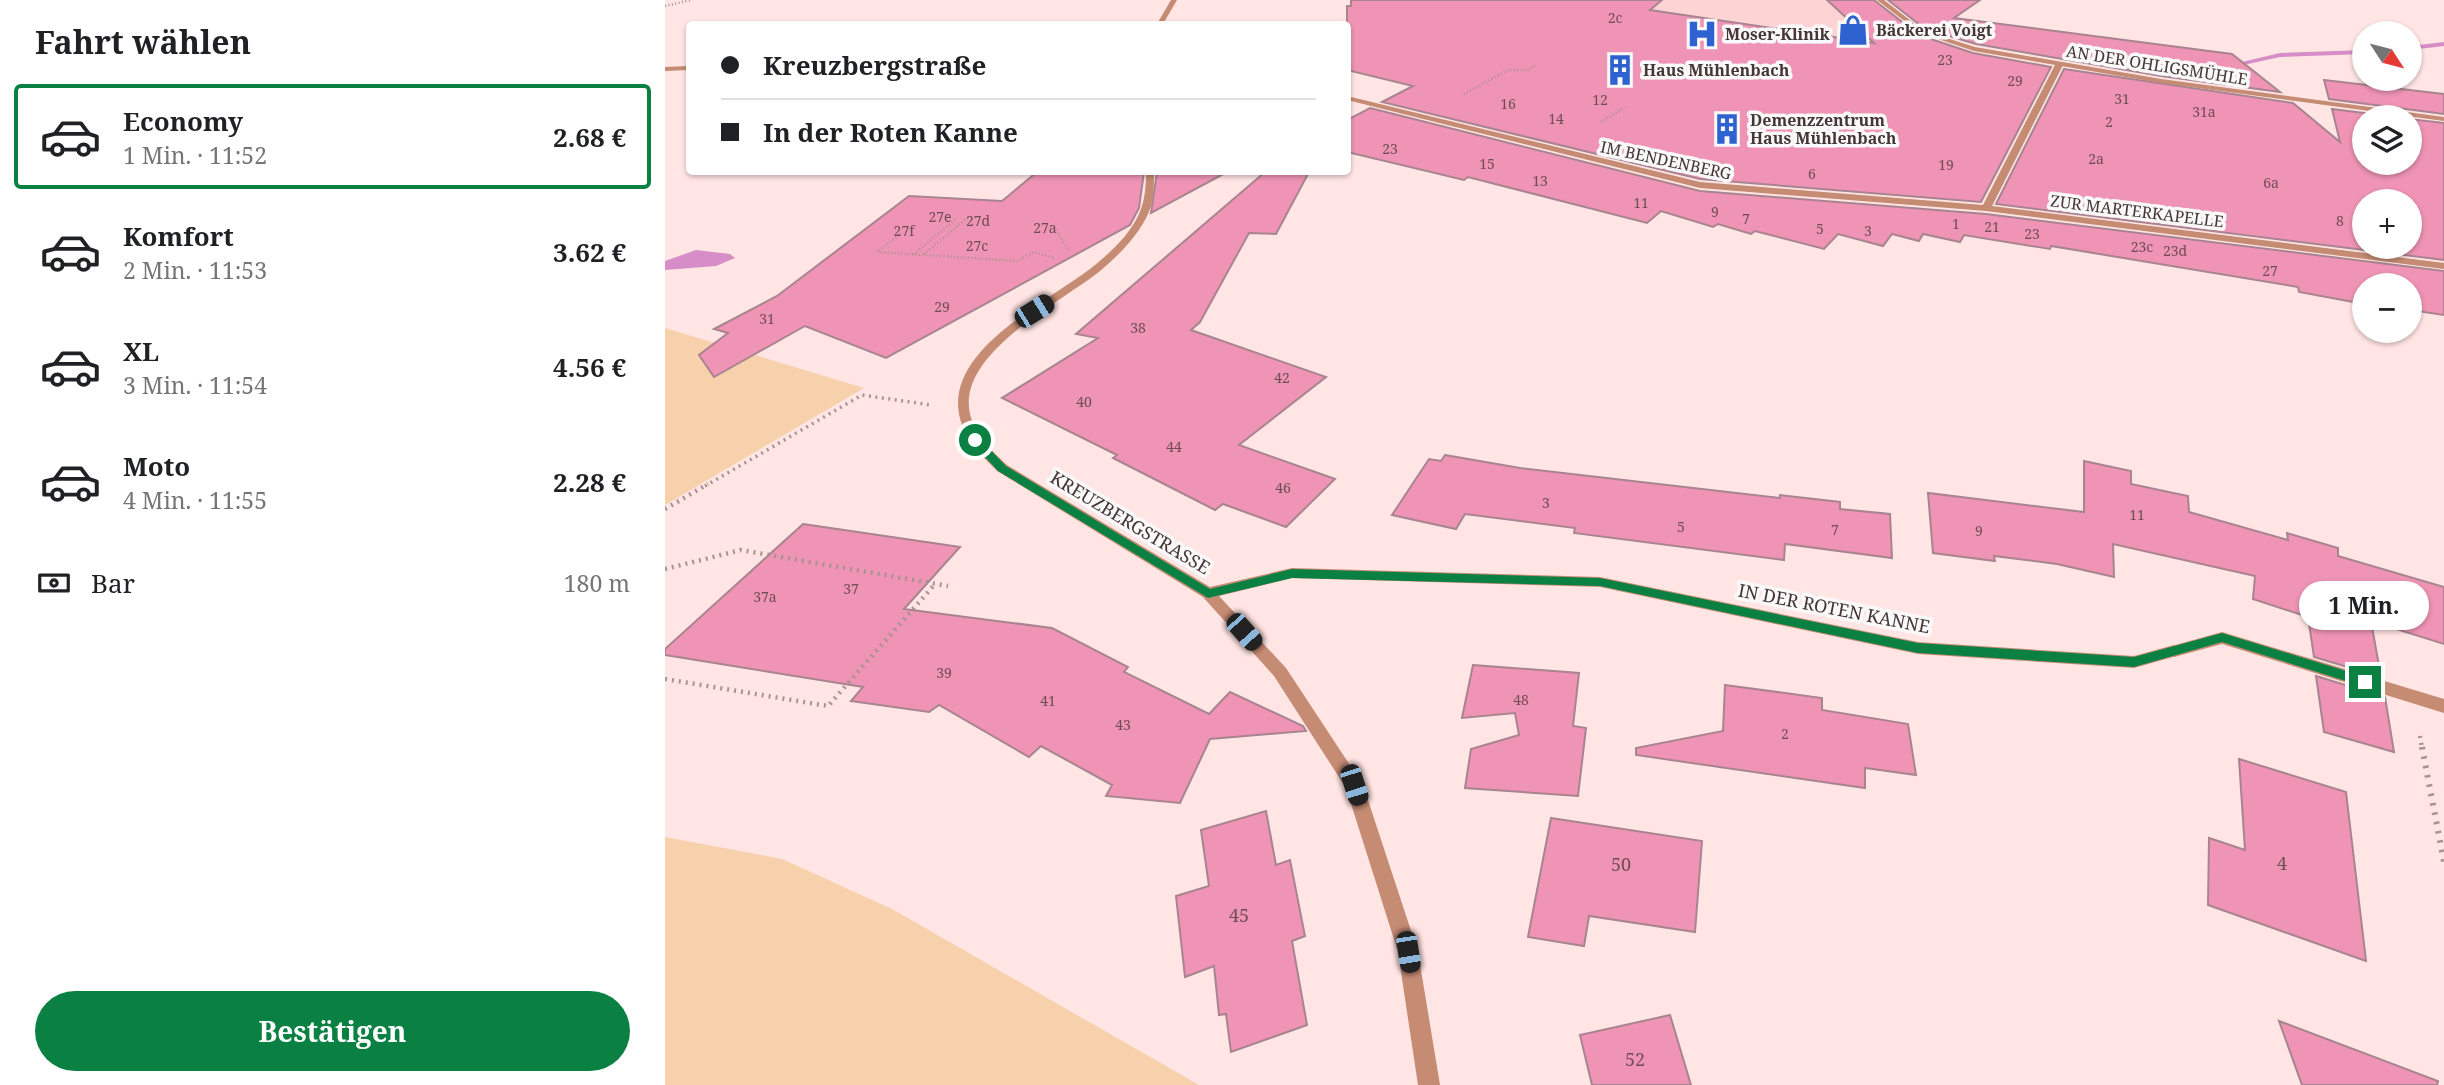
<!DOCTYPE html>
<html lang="de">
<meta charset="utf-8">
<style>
body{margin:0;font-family:"Noto Serif",serif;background:#f2f2f2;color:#202124;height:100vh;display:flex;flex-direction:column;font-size:26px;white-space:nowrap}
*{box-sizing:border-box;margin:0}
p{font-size:23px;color:#757577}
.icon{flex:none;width:38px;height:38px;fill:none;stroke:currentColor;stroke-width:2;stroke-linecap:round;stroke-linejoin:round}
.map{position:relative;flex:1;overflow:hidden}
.side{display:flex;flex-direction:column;background:#fff;width:665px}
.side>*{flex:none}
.banner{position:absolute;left:21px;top:21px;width:665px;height:154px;border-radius:7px;box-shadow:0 2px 5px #0004;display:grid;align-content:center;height:154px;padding:0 35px;background:#fff}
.needle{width:46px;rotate:126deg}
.controls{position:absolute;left:1687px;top:21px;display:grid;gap:14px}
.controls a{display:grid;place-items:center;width:70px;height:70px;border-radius:50%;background:#fff;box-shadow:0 2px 5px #0004;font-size:35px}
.end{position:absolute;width:32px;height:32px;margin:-16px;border:9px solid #0b8043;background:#fff;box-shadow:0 0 0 4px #fff}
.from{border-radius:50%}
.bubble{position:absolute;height:49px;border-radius:24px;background:#fff;box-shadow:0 2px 5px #0004;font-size:23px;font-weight:700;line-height:49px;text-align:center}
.car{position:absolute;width:21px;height:42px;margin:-21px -10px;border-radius:9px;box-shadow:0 0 5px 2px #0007;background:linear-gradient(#222 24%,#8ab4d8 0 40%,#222 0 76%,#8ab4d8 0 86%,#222 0)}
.banner b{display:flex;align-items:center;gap:24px;height:66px;font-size:26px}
.banner b+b{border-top:2px solid #e0e0e0}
.banner i{width:18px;height:18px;background:#202124}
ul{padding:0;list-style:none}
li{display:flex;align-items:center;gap:21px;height:105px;margin:0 14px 10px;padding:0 21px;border:4px solid transparent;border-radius:7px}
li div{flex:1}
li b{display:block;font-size:26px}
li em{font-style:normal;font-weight:700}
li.selected{border-color:#0b8043}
li>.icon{width:63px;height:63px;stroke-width:1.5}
h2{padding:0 35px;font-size:32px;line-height:84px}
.pay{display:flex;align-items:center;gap:18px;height:77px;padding:0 35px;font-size:26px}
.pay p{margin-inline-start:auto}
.cta{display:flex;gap:14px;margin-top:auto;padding:14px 35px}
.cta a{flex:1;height:80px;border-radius:42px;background:#0b8043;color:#fff;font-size:28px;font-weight:700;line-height:80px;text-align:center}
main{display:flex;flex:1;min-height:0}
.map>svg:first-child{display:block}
</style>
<main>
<section class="side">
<h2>Fahrt wählen</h2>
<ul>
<li class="selected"><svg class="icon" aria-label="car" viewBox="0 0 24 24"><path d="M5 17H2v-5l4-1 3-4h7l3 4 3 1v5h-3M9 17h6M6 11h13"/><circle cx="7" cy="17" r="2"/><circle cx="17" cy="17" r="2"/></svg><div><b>Economy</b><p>1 Min. · 11:52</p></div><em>2.68 €</em></li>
<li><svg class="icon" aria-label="car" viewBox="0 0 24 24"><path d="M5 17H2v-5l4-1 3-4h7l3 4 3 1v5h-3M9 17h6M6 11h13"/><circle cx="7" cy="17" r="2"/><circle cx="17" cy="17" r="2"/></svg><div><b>Komfort</b><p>2 Min. · 11:53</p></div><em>3.62 €</em></li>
<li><svg class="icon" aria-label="car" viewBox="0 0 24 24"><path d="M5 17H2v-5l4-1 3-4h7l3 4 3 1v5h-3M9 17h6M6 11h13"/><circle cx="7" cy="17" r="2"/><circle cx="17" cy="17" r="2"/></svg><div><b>XL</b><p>3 Min. · 11:54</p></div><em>4.56 €</em></li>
<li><svg class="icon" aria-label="car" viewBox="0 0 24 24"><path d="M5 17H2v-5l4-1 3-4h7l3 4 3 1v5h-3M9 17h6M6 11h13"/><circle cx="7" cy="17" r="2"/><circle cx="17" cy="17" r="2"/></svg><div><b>Moto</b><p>4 Min. · 11:55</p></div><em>2.28 €</em></li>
</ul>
<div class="pay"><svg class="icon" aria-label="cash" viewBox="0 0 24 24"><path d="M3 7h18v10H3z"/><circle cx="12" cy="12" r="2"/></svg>Bar<p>180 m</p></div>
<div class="cta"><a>Bestätigen</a></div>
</section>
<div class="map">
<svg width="1779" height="1085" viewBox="0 0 1779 1085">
<rect width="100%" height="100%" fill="#ffe5e4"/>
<!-- built -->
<path fill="#fdd4d3" d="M932,0H1207L1257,39L1167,103Z"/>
<!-- green -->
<g fill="#f7d1ab">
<path d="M0,328L199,388L0,505Z"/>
<path d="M0,837L117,859L227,909L534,1085H0Z"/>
</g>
<!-- water -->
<path fill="#d68dc8" d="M31,250L65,254L70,258L51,266L0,270V261Z"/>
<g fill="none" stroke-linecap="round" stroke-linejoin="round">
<!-- stream -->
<g fill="#d68dc8" fill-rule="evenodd">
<path d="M1779,42V46L1745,50V46Z"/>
<path d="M1699,50V54L1615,57L1560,69L1556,67L1615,53Z"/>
</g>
</g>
<!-- building -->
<g fill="#ef94b4" stroke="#a88490" stroke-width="2" fill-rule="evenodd">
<path d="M686,0H997L985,10L1209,43L1162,0H1209L1254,35L1308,53L1386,67L1316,202L1035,179L717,102L748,86L682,70V6H686Z"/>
<path d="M1223,0H1315L1289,18L1567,54L1615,92L1496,76L1311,44L1260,29Z"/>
<path d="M1399,69L1628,103L1675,142L1667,109L1731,117H1699V163H1745V119L1779,123V260L1331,204ZM1699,201H1745V247H1699Z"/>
<path d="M1659,80L1779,94V114L1664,99Z"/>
<path d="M705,108L1035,191L1321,214L1779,271V315L1745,310V285H1699V304L1634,292L1633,287L1386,246L1385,249L1299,235L1295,242L1258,234L1254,241L1227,234L1218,246L1173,234L1159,249L1090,231L1086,234L1053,224L1048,227L996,211L982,223L803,177L799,180L682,152V120Z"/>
<path d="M372,172H479L474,208L465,225L221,358L140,326L49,377L34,355L63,333L49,329L112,296L244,196L337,201Z"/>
<path d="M492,172H491H562L486,213Z"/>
<path d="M600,172H644L611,234L584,233L535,322L526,330L661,377L574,445L670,479L621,527L558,504L550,510L448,458L452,455L337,398L433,338L411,334Z"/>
<path d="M780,455L855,468L1115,498V495L1175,502V509L1225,514L1227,558L1120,544L1119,560L909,533L910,528L800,514L791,529L727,515L764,459L776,461Z"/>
<path d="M1419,461L1466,471V484L1523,496L1524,512L1623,540L1622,533L1673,548V556L1779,587V644L1706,621L1716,677L1649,657L1643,617L1588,599L1590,576L1448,544L1449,577L1392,564L1329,556L1330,561L1268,553L1263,493L1419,512Z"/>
<path d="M138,524L295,547L239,609L387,628L463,667L459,672L544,714L565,692L638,726L641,731L545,739L515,803L441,796L447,785L376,746L364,757L274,705L264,712L186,701L198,687L0,655V649Z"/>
<path d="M808,665L914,673L908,726L921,728L913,796L800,788L806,749L854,735L850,713L797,718Z"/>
<path d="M1651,676L1720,697L1729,752L1659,732Z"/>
<path d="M1060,685L1157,698V710L1243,724L1251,775L1200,768V788L971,755V748L1058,731Z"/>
<path d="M1574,759L1681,792L1701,961L1543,905L1544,838L1580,850Z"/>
<path d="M601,811L611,865L625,860L640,936L627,941L642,1025L566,1052L561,1014L554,1015L549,966L520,977L511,896L544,886L536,830Z"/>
<path d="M886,818L1037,841L1030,932L924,916L919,946L863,937Z"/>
<path d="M1005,1015L1026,1085H927L915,1035Z"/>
<path d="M1614,1021L1773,1081L1772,1085H1637Z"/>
</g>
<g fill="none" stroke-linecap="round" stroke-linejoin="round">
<!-- path-far3 -->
<g stroke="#a79291" stroke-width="2.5" stroke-dasharray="1 2.5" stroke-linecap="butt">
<path d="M0,6L26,0"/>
<path d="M799,94L843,70H862L871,65"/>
<path d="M936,122L960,107"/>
<path d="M389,227L404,251"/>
<path d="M234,235L212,252L353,261L368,252L389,258"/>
<path d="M249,254L292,218"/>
<path d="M259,254L301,219"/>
</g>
<!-- path-far2 -->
<path stroke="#a79291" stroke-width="3.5" stroke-dasharray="2 4.5" stroke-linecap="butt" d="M40,486L197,395L266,405"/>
<!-- path-far1 -->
<g stroke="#a79291" stroke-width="4.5" stroke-dasharray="2 5" stroke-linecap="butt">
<path d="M0,509L43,484"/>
<path d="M0,569L76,550L283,586"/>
<path d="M0,679L163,706L270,584"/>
<path d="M1755,736L1757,748"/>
</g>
<!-- path -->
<path stroke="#a79291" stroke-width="6" stroke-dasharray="2.5 7" stroke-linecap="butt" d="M1757,747L1779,862"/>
<!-- service -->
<path fill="#c58b73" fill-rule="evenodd" d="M1557,632L1779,699V713L1557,644L1509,657L1503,655L1501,651L1503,647Z"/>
<!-- minor -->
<g fill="#c58b73" fill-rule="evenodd">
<path d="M506,0H512L498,24H492Z"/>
<path d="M1394,63L1398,65L1327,206L1779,263V269L1321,211L1035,188L682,100V96L1035,182L1318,205L1390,65Z"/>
<path d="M24,66V70L0,71V67Z"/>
<path d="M481,172H489C489,186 489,201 483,214C473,236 454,255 435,271C397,302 291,353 305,414C310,435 326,450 342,465L545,587L627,568L935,577L1253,642L1469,656L1509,645L1515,647L1517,651L1515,655L1469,668L1253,654L935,587L627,578L554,596L621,668L698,785L753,952L775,1085H753L733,952L681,788L609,676L538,597L332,471C324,462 314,454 307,444C252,363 374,308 425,269C444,254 464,236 474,214C480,201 481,186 481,172Z"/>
</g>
<!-- tertiary -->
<path fill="#c58b73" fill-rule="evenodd" d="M1212,0H1219L1259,31L1310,47L1496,79L1779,117V121L1496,83L1309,51L1255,33Z"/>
</g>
<!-- route -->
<path fill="#0b8043" d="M307,438H314L341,466L545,589L627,569L935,578L1253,643L1469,657L1557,633L1704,678L1706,682L1700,687L1557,642L1469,667L1253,653L935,586L627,578L543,598L333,471L307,443Z"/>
<!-- icons -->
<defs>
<symbol id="shop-bare" viewBox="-9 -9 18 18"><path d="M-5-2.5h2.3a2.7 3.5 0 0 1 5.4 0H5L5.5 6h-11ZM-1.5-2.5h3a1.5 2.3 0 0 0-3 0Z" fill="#2f62d1" stroke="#f9f9f9" stroke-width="2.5" paint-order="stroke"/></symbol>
<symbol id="hospital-bare" viewBox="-9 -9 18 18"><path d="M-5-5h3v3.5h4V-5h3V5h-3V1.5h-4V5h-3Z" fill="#2f62d1" stroke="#f9f9f9" stroke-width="2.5" paint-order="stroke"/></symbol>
<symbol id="building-bare" viewBox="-9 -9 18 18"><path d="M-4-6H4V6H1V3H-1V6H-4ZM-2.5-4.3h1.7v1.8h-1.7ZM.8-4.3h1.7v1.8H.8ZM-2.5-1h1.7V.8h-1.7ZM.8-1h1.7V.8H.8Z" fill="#2f62d1" stroke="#f9f9f9" stroke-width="2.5" paint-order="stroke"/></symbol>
</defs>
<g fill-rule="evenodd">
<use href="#shop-bare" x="1166" y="8" width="44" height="44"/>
<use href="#hospital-bare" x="1015" y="12" width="44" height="44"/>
<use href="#building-bare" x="933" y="48" width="44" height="44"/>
<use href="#building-bare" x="1040" y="107" width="44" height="44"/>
</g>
<g text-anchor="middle" stroke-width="7" stroke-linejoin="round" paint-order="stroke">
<!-- number labels -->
<g font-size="14" fill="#704d55">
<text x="950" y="23">2c</text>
<text x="1280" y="65">23</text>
<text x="1350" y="86">29</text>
<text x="1457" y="104">31</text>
<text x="935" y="105">12</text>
<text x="843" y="109">16</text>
<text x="1539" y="117">31a</text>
<text x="891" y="124">14</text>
<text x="1444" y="127">2</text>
<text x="725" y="154">23</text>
<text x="1431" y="164">2a</text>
<text x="822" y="169">15</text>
<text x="1281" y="170">19</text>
<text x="1147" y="179">6</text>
<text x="875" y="186">13</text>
<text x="1606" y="188">6a</text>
<text x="976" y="208">11</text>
<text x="1050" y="217">9</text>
<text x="275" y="222">27e</text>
<text x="1081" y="224">7</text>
<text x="313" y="226">27d</text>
<text x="1675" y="226">8</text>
<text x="1291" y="229">1</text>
<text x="1327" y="232">21</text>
<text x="380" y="233">27a</text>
<text x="1155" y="234">5</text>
<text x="239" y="236">27f</text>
<text x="1203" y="236">3</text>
<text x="1367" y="239">23</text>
<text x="312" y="251">27c</text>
<text x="1477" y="252">23c</text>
<text x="1510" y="256">23d</text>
<text x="1605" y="276">27</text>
<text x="277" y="312">29</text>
<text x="102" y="324">31</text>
<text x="473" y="333">38</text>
<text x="617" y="383">42</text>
<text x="419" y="407">40</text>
<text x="509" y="452">44</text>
<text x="618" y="493">46</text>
<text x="881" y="508">3</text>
<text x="1472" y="520">11</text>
<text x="1016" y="532">5</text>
<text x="1170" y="535">7</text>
<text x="1314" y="536">9</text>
<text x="186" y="594">37</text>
<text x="100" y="602">37a</text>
<text x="279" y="678">39</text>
<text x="856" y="705">48</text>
<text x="383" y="706">41</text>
<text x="458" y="730">43</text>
<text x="1120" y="739">2</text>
</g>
<!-- far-poi labels -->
<g font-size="16" font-weight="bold" fill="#453535" stroke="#f9f9f9" text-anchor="start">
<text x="1211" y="36">Bäckerei Voigt</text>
<text x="1060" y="40">Moser-Klinik</text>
<text x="978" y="76">Haus Mühlenbach</text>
<text x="1085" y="126">Demenzzentrum<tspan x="1085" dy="18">Haus Mühlenbach</tspan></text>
</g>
<!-- far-street labels -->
<g font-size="16" fill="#453535" stroke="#f9f9f9">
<text transform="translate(1492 65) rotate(9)" y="6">AN DER OHLIGSMÜHLE</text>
<text transform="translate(1001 160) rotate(12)" y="6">IM BENDENBERG</text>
<text transform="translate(1472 211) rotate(7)" y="6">ZUR MARTERKAPELLE</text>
</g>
<!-- street labels -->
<g font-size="18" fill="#453535" stroke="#f9f9f9">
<text transform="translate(465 523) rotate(31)" y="6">KREUZBERGSTRASSE</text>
<text transform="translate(1169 609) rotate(11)" y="6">IN DER ROTEN KANNE</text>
</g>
<!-- near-number labels -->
<g font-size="18" fill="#704d55">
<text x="1617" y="870">4</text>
<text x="956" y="871">50</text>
<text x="574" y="922">45</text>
<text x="970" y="1066">52</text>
</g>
</g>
</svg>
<div class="controls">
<a><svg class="needle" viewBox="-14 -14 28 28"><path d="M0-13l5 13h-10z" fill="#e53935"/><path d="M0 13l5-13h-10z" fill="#757577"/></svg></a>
<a><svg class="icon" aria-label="layers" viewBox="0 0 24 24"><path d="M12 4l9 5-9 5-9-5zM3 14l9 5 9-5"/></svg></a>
<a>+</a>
<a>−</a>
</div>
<i class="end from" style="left:310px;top:440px"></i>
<i class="end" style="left:1700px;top:682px"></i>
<div class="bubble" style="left:1634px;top:581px;width:130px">1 Min.</div>
<i class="car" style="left:369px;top:311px;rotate:58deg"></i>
<i class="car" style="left:579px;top:632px;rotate:138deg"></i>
<i class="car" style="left:689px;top:785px;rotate:162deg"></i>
<i class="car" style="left:743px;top:952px;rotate:171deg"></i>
<div class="banner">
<b><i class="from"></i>Kreuzbergstraße</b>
<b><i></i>In der Roten Kanne</b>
</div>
</div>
</main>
